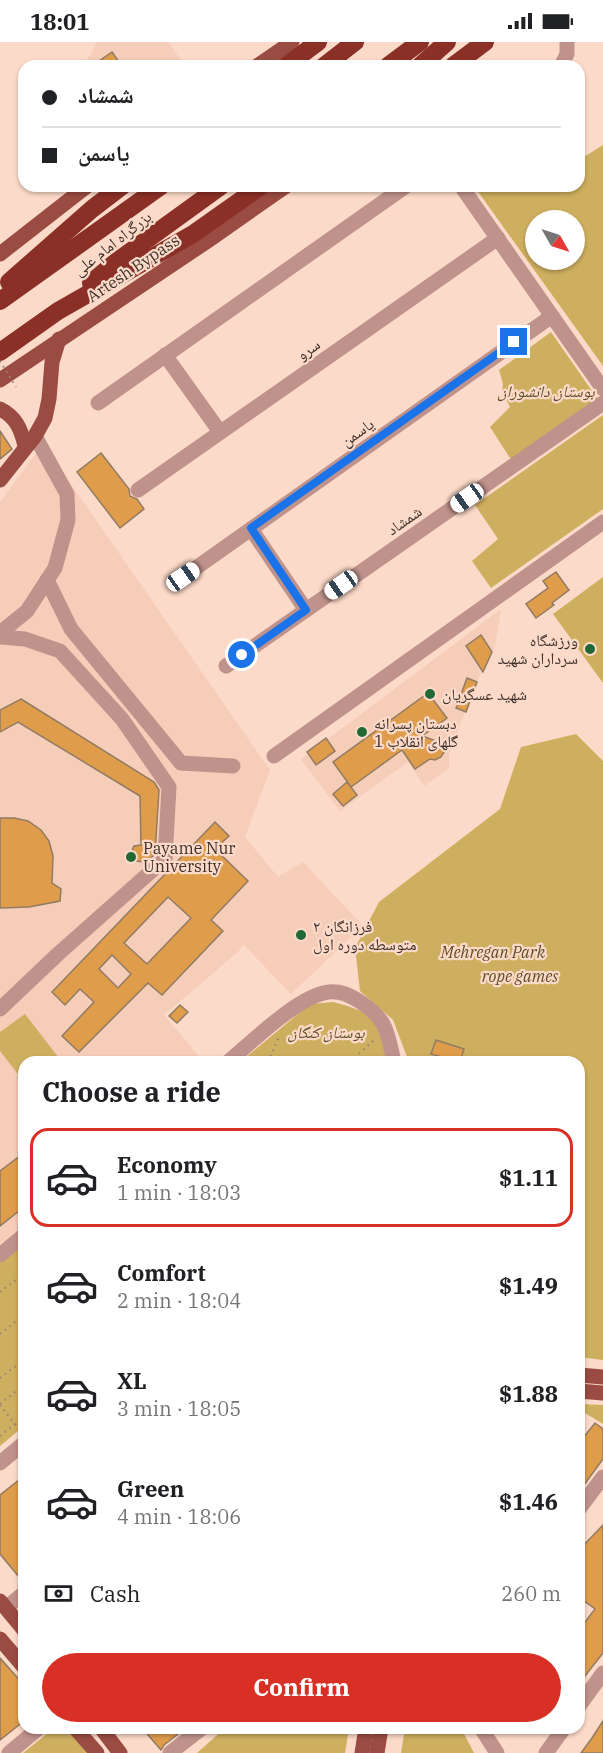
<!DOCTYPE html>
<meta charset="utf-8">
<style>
body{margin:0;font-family:"IBM Plex Serif","Noto Naskh Arabic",serif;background:#f2f2f2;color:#202124;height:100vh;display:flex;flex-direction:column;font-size:22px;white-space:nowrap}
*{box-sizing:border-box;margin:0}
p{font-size:20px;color:#757577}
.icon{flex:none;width:33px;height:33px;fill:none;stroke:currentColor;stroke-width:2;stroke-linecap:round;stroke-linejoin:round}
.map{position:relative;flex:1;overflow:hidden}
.panel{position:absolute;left:18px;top:1014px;width:567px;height:678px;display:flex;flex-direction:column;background:#fff;border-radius:18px;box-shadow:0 2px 4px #0004}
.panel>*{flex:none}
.hud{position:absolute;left:18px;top:18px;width:567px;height:132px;border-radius:18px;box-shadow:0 2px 4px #0004;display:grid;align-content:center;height:132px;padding:0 24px;background:#fff}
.needle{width:39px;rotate:129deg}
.buttons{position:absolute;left:525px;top:168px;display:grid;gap:12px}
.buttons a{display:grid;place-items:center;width:60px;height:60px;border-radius:50%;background:#fff;box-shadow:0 2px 4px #0004;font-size:30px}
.end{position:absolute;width:27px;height:27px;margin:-14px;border:8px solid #1a73e8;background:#fff;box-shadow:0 0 0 3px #fff}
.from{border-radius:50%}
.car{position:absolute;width:18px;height:36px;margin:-18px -9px;border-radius:8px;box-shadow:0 0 4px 2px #0007;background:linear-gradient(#fff 24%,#345 0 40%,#fff 0 76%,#345 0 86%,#fff 0)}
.hud b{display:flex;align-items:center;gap:21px;height:57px;font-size:22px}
.hud b+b{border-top:2px solid #e0e0e0}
.hud i{width:15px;height:15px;background:#202124}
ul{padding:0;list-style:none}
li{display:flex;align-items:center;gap:18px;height:99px;margin:0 12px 9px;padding:0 12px;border:3px solid transparent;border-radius:18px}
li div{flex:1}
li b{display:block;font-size:22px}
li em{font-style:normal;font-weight:700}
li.on{border-color:#d93025}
li>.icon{width:54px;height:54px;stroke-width:1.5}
h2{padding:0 24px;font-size:27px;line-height:72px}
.pay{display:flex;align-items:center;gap:15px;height:66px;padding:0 24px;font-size:22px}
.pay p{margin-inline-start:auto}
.button{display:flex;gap:12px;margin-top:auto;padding:12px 24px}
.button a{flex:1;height:69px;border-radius:36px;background:#d93025;color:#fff;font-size:24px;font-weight:700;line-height:69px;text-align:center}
.status{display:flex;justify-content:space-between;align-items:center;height:42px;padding:0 30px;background:#fff;direction:ltr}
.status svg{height:16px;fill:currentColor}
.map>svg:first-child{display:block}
</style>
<div class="status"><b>18:01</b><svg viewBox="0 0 49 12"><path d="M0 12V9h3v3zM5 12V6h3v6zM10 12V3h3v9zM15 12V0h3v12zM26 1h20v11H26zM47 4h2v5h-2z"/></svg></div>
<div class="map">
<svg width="603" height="1711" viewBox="0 0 603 1711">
<rect width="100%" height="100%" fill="#fcdac9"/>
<!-- built -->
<g fill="#f6cdb8">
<path d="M97,0H168L185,24H84Z"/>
<path d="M43,402L270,728L245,795L278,835L303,820L363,884L291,952L243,902L239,909L164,973L204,1020H24V1182L0,1202V460Z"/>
<path d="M501,567L495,604L477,639L449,712V726L424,744L408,720L340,769L301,717Z"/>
</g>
<!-- green -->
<g fill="#ceaf5f" fill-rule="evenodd">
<path d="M603,103V324L474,144H579V118ZM536,178H574V218H536Z"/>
<path d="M551,290L599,359L512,419L490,385L510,365L502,350L503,342L499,328Z"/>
<path d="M603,373V467L491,546L472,519L498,497L475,463Z"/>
<path d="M603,535V641L553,572Z"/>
<path d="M576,692L603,719V1318L579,1315V1020H409L393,978L360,949L355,906L379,860L500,767L521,705Z"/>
<path d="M333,960C379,972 375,977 388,1020H240L310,962Z"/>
<path d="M25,972L62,1020H24V1040L0,1009V990Z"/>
<path d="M24,1199V1384L0,1404V1219Z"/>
<path d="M579,1362L603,1363V1382L580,1368L579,1369Z"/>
<path d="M54,1686H66L87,1711H23Z"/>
<path d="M225,1686H349L345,1711H197Z"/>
<path d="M405,1686H461L474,1711H401Z"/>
</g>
<!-- building -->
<g fill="#df9d4b" stroke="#917b63" stroke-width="1.5" fill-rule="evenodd">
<path d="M112,10L122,24H92Z"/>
<path d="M0,389L12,407L0,417Z"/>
<path d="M101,411L129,447L130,454L137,457L144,467L120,486L77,430Z"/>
<path d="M556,530L569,548L552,561L554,563L536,576L526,562L548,546L543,539Z"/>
<path d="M481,593L492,610L483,630L466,604Z"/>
<path d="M467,636L477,640L466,670L456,666Z"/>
<path d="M428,651L447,676L422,694L442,701L444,710L441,715L435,718L430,717L415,727L402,708L351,745L333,720Z"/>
<path d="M21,657L154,740L159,748L155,812L147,820L135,819L131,811L134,804L141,803L140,754L18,680L0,690V668Z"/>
<path d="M326,696L335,709L316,723L307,710Z"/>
<path d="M347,740L357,753L343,764L333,752Z"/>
<path d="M0,776H14L28,779L41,788L49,799L53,814L52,841L61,847L60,859L29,865L0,866Z"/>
<path d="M215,780L229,794L215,807L248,839L211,878L223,889L162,953L148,941L79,1010L62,994L94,960L80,947L65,963L52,950ZM168,855L191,876L147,922L124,901ZM112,913L131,932L118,946L99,927Z"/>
<path d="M180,963L188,970L177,981L169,974Z"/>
<path d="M436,998L464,1007L460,1020L431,1012Z"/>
<path d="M24,1111V1165L0,1184V1129Z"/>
<path d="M595,1381L603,1387V1417L579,1450V1401Z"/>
<path d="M24,1434V1541L0,1512V1453Z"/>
<path d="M603,1483V1611L585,1634L579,1629V1588L595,1567L579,1555V1508Z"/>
<path d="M0,1616L24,1643V1679L0,1698Z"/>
<path d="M603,1679V1711H581L592,1696Z"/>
<path d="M142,1686H186L164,1703L161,1708Z"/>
</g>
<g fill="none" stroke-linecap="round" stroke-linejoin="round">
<!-- path -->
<g stroke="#988175" stroke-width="2" stroke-dasharray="1.5 4.5" stroke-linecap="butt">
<path d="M268,1020L279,995"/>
<path d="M350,1020L375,997"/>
<path d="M0,1250L24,1232"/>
<path d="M0,1292L24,1273"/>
<path d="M0,1336L24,1318"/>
<path d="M0,1362L24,1343"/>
<path d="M0,1363L21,1390"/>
<path d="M0,1394L24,1375"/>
</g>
<!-- minor -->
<g stroke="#bf928b" stroke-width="15">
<path d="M561,24L567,12V0"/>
<path d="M461,144L603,347"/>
<path d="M165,313L220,390"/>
<path d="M98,361L406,144"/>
<path d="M138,448L498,196"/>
<path d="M251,487L306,568"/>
<path d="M183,535L552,274"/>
<path d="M47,538L71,587L181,721L233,724"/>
<path d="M0,591L27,569L55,526L68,478L67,452L35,394"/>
<path d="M0,595L25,597L60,609L122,677L169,745L165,817L58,912L0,967"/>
<path d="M226,624L603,361"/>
<path d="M274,714L603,480"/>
<path d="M228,1020C252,1000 299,953 329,950C341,949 349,953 359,959C387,977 387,989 394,1020"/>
<path d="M0,1213L24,1193"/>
<path d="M0,1421L24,1401"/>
<path d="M579,1467L603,1435"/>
<path d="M6,1566L24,1551"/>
<path d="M579,1664L603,1631"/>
<path d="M481,1686L497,1711"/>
<path d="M9,1711L39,1686"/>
<path d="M170,1711L202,1686"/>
<path d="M546,1711L564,1686"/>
</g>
<!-- major -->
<g stroke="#9b4c42" stroke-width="15">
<path d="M257,24L292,0"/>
<path d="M0,212L87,144"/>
<path d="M0,338L209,198L286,144"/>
<path d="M0,367C16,375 21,387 25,404"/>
<path d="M0,438L35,394L45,376L49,357L52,320L59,297"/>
<path d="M579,1333L603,1335"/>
<path d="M579,1349L603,1351"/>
<path d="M0,1559L24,1588"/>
<path d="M0,1597L24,1625"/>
<path d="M75,1686L97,1711"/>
<path d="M101,1686L120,1711"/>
<path d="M362,1711L366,1686"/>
<path d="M377,1711L381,1686"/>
</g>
<!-- highway -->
<g stroke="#8b3027" stroke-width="18">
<path d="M286,24L318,0"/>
<path d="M324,24L355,0"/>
<path d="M388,24L420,0"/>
<path d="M420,24L447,0"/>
<path d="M453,24L485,0"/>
<path d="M9,240L92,167L122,144"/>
<path d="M91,241L116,220L221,144"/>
<path d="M0,259L161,144"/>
<path d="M0,310L58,269L193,192L261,144"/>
</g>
<!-- path-bridge -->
<path stroke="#988175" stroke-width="2" stroke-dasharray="1.5 4.5" stroke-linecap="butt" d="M0,319L16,345"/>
</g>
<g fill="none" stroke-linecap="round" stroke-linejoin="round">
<!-- route -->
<path stroke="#1a73e8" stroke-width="8" d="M242,613L306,568L251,486L514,300"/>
</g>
<!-- markers -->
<g fill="#206936" stroke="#fcdac9" stroke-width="2">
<circle cx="590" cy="607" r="6"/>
<circle cx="430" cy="652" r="6"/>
<circle cx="362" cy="690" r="6"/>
<circle cx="131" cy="815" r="6"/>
<circle cx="301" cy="893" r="6"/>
</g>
<g text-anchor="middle" stroke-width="4.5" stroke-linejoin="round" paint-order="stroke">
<!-- street labels -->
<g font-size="16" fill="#3e312a" stroke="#fcdac9">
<text transform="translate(112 201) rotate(-38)" y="6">بزرگراه امام علی</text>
<text transform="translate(133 226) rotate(-34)" y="6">Artesh Bypass</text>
<text transform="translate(308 307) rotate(-35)" y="6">سرو</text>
<text transform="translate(357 390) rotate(-35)" y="6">یاسمن</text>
<text transform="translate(404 478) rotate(-35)" y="6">شمشاد</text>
</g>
<!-- park labels -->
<g font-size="16" font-style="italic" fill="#5f4f26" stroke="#fcdac9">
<text x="546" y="355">بوستان دانشوران</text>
<text x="493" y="916">Mehregan Park</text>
<text x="520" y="940">rope games</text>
<text x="326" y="996">بوستان کنگان</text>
</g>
<!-- poi labels -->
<g font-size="16" fill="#3e312a" stroke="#fcdac9" text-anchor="start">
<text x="578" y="604" text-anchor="end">ورزشگاه<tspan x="578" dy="18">سرداران شهید</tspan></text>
<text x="442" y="658">شهید عسگریان</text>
<text x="374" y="687">دبستان پسرانه<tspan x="374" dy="18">گلهای انقلاب 1</tspan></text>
<text x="143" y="812">Payame Nur<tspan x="143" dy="18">University</tspan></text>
<text x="313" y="890">فرزانگان ۲<tspan x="313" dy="18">متوسطه دوره اول</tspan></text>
</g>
</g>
</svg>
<div class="buttons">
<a><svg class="needle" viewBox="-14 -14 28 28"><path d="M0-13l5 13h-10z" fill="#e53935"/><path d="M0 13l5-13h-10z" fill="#757577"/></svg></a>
</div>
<i class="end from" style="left:242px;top:613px"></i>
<i class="end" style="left:514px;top:300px"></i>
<i class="car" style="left:467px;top:456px;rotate:235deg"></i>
<i class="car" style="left:183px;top:535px;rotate:55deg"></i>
<i class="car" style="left:341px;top:543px;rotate:235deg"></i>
<div class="hud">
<b><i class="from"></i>شمشاد</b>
<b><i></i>یاسمن</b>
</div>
<section class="panel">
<h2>Choose a ride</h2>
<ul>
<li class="on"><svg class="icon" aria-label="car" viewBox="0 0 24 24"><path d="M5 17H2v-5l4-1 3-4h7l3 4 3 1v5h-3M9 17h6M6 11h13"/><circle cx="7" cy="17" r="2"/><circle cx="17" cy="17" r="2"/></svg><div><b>Economy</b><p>1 min · 18:03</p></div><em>$1.11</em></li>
<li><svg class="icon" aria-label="car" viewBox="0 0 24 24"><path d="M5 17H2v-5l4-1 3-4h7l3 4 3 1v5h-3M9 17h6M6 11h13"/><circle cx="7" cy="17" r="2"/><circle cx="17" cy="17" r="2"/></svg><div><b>Comfort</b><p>2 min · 18:04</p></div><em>$1.49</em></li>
<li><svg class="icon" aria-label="car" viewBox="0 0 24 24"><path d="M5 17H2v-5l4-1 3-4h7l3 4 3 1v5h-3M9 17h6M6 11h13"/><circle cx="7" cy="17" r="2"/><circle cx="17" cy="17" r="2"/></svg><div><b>XL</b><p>3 min · 18:05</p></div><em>$1.88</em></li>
<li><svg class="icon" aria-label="car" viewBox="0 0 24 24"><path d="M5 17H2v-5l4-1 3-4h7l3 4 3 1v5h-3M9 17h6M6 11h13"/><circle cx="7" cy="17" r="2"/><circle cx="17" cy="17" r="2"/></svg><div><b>Green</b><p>4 min · 18:06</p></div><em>$1.46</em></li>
</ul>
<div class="pay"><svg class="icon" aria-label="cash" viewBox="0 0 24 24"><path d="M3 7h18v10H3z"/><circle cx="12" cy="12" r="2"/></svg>Cash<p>260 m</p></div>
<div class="button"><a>Confirm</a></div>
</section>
</div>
